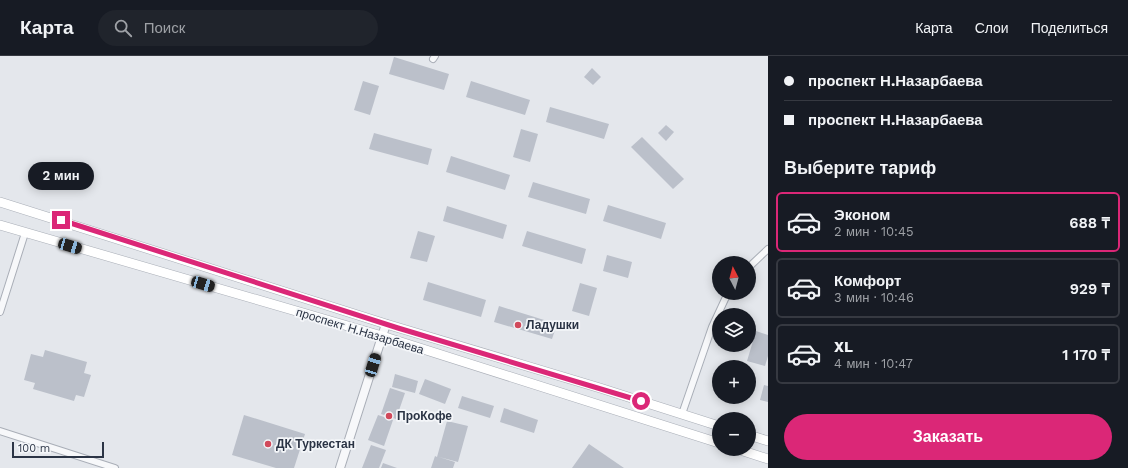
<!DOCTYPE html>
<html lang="ru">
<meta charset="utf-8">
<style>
body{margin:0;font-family:"Work Sans",sans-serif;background:#20242c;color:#f1f3f6;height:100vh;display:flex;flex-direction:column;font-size:15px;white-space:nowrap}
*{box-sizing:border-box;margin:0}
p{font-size:13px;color:#9ea1a6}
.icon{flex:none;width:22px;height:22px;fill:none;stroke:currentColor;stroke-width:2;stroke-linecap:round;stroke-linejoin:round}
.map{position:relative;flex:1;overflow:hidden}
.drawer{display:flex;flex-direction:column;background:#171b24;width:360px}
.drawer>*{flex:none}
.guide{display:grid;align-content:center;height:88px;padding:0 16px;background:#171b24}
.needle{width:26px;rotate:354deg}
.buttons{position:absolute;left:712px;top:200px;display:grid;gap:8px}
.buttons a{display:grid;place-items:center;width:44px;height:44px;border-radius:50%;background:#171b24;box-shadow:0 2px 10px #0003;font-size:20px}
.scale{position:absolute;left:12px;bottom:10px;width:92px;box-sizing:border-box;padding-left:4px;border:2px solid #2b3445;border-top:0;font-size:11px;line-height:14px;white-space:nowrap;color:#2b3445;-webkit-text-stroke:3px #f4f6f9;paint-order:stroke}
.end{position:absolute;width:18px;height:18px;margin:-9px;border:5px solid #db2777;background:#fff;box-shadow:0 0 0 2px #fff}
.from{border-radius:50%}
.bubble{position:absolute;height:28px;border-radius:14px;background:#171b24;box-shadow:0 2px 10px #0003;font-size:13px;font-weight:600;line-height:28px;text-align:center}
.car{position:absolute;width:12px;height:24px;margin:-12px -6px;border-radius:5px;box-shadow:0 0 3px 1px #0007;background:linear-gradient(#222 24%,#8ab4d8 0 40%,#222 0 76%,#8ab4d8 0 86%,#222 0)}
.guide b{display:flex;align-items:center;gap:14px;height:38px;font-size:15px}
.guide b+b{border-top:1px solid #363941}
.guide i{width:10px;height:10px;background:#f1f3f6}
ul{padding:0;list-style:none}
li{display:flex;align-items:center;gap:12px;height:60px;margin:0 8px 6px;padding:0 8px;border:2px solid #363941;border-radius:6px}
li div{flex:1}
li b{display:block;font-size:15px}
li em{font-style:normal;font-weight:600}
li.active{border-color:#db2777}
li>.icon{width:36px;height:36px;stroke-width:1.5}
h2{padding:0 16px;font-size:18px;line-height:48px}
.primary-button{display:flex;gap:8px;margin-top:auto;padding:8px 16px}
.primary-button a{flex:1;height:46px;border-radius:24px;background:#db2777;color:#fff;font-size:16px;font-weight:600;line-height:46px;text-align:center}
header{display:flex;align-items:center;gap:24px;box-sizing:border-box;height:56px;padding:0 20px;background:#171b24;border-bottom:1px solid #363941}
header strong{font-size:19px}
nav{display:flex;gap:22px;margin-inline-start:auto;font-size:14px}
.search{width:280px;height:36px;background:#20242c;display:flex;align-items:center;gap:10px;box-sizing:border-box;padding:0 14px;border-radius:22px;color:#9ea1a6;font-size:15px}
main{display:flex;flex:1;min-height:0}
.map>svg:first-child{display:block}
</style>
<header>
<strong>Карта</strong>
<div class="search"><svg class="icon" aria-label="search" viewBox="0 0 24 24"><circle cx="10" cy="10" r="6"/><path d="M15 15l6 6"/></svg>Поиск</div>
<nav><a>Карта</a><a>Слои</a><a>Поделиться</a></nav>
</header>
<main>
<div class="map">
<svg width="768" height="412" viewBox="0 0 768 412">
<rect width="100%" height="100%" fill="#e4e7ec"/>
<!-- building -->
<g fill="#bbc0ca">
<path d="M394,1L449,18L444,34L389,18Z"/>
<path d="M592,12L601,21L593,29L584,21Z"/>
<path d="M363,25L379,30L370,59L354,54Z"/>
<path d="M471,25L530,44L525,59L466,41Z"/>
<path d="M550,51L609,68L604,83L546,66Z"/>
<path d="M666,69L674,76L666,85L658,77Z"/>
<path d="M521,73L538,78L530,106L513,101Z"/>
<path d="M374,77L432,93L428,109L369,93Z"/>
<path d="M642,81L684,123L673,133L631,91Z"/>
<path d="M451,100L510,119L505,134L446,116Z"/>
<path d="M533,126L590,143L586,158L528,141Z"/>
<path d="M608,149L666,167L661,183L603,165Z"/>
<path d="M447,150L507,169L503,183L443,165Z"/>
<path d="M418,175L435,180L427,206L410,202Z"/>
<path d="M527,175L586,193L582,208L522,190Z"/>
<path d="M607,199L632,206L628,222L603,215Z"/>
<path d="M428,226L486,244L481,261L423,244Z"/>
<path d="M580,227L597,232L589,260L572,255Z"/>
<path d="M499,250L557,268L552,283L494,266Z"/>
<path d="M756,275L768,279V300L765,310L747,305Z"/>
<path d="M45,294L87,306L84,317L91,319L84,341L76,339L74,345L33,333L35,327L24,324L31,298L43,301Z"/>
<path d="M395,318L418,325L415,337L392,331Z"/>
<path d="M425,323L451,333L445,348L419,338Z"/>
<path d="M764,329L768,330V346L760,344Z"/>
<path d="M390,332L405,337L396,363L381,358Z"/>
<path d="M462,340L494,350L490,362L458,352Z"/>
<path d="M504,352L538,364L534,377L500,366Z"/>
<path d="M244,359L305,378L294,412H276L232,399Z"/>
<path d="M378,359L393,364L384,390L368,384Z"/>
<path d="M447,365L468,370L458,406L439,401L455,406L453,412H431L435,400L437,401Z"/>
<path d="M589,388L624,412H572Z"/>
<path d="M371,389L386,394L379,412H362Z"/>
<path d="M383,407L397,412H381Z"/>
</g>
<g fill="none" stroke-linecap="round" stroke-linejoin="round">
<defs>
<g id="minor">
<path d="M433,3L435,0"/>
<path d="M749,211L768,193"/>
<path d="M0,256L25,177"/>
<path d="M682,358L712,271L726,241L729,237"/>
<path d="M0,375L115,412"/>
</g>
<path id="tertiary" d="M340,412L386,268"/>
<g id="secondary">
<path d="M0,146L386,268L600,332L719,370"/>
<path d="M0,169L382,280L719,387"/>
<path d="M749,379L768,385"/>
<path d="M737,393L768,403"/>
</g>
</defs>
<!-- minor casing -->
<use href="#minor" stroke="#a9aeb7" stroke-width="8"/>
<!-- tertiary casing -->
<use href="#tertiary" stroke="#a9aeb7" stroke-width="10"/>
<!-- secondary casing -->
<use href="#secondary" stroke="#a9aeb7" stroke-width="10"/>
<!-- minor -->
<use href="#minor" stroke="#f7f8fa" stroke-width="6"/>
<!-- tertiary -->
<use href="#tertiary" stroke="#f7f8fa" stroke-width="8"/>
<!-- secondary -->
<use href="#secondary" stroke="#fff" stroke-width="9"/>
</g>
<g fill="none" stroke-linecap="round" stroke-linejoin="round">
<!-- route -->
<path stroke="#db2777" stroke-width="5" d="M61,164L398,272L641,345"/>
</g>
<!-- markers -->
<g fill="#d1495b" stroke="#f4f6f9" stroke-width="1.5">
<circle cx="518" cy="269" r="4"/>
<circle cx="389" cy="360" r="4"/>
<circle cx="268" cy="388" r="4"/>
</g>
<g text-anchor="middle" stroke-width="3.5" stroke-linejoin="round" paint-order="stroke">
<!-- poi labels -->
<g font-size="12" font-weight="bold" fill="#2b3445" stroke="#f4f6f9" text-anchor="start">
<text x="526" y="273">Ладушки</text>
<text x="397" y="364">ПроКофе</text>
<text x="276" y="392">ДК Туркестан</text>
</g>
<!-- street labels -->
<g font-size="12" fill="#2b3445" stroke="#f4f6f9">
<text transform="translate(360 275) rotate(17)" y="4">проспект Н.Назарбаева</text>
</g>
</g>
</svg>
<div class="buttons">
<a><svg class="needle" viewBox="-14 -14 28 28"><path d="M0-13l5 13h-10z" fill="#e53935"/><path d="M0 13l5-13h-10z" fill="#9ea1a6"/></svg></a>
<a><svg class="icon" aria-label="layers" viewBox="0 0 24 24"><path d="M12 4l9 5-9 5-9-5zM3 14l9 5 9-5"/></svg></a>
<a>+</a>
<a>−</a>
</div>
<div class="scale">100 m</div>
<i class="end from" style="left:641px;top:345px"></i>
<i class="end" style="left:61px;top:164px"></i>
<div class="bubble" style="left:28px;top:106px;width:66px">2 мин</div>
<i class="car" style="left:70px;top:190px;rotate:106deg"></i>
<i class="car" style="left:203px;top:228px;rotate:106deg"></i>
<i class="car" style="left:373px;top:309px;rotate:17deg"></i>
</div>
<section class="drawer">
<div class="guide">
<b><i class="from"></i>проспект Н.Назарбаева</b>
<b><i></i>проспект Н.Назарбаева</b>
</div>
<h2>Выберите тариф</h2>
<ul>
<li class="active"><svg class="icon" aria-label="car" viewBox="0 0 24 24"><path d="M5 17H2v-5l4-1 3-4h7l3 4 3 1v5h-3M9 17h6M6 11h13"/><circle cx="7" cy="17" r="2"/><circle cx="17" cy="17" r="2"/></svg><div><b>Эконом</b><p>2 мин · 10:45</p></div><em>688 ₸</em></li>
<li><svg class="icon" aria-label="car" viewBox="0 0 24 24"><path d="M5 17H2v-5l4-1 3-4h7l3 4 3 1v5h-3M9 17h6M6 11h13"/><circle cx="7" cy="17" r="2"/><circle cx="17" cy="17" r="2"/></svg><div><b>Комфорт</b><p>3 мин · 10:46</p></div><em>929 ₸</em></li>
<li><svg class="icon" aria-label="car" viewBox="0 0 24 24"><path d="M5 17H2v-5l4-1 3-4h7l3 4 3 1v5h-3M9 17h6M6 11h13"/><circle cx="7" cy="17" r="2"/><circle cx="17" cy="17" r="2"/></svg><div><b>XL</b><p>4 мин · 10:47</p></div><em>1 170 ₸</em></li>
</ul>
<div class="primary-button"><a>Заказать</a></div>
</section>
</main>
